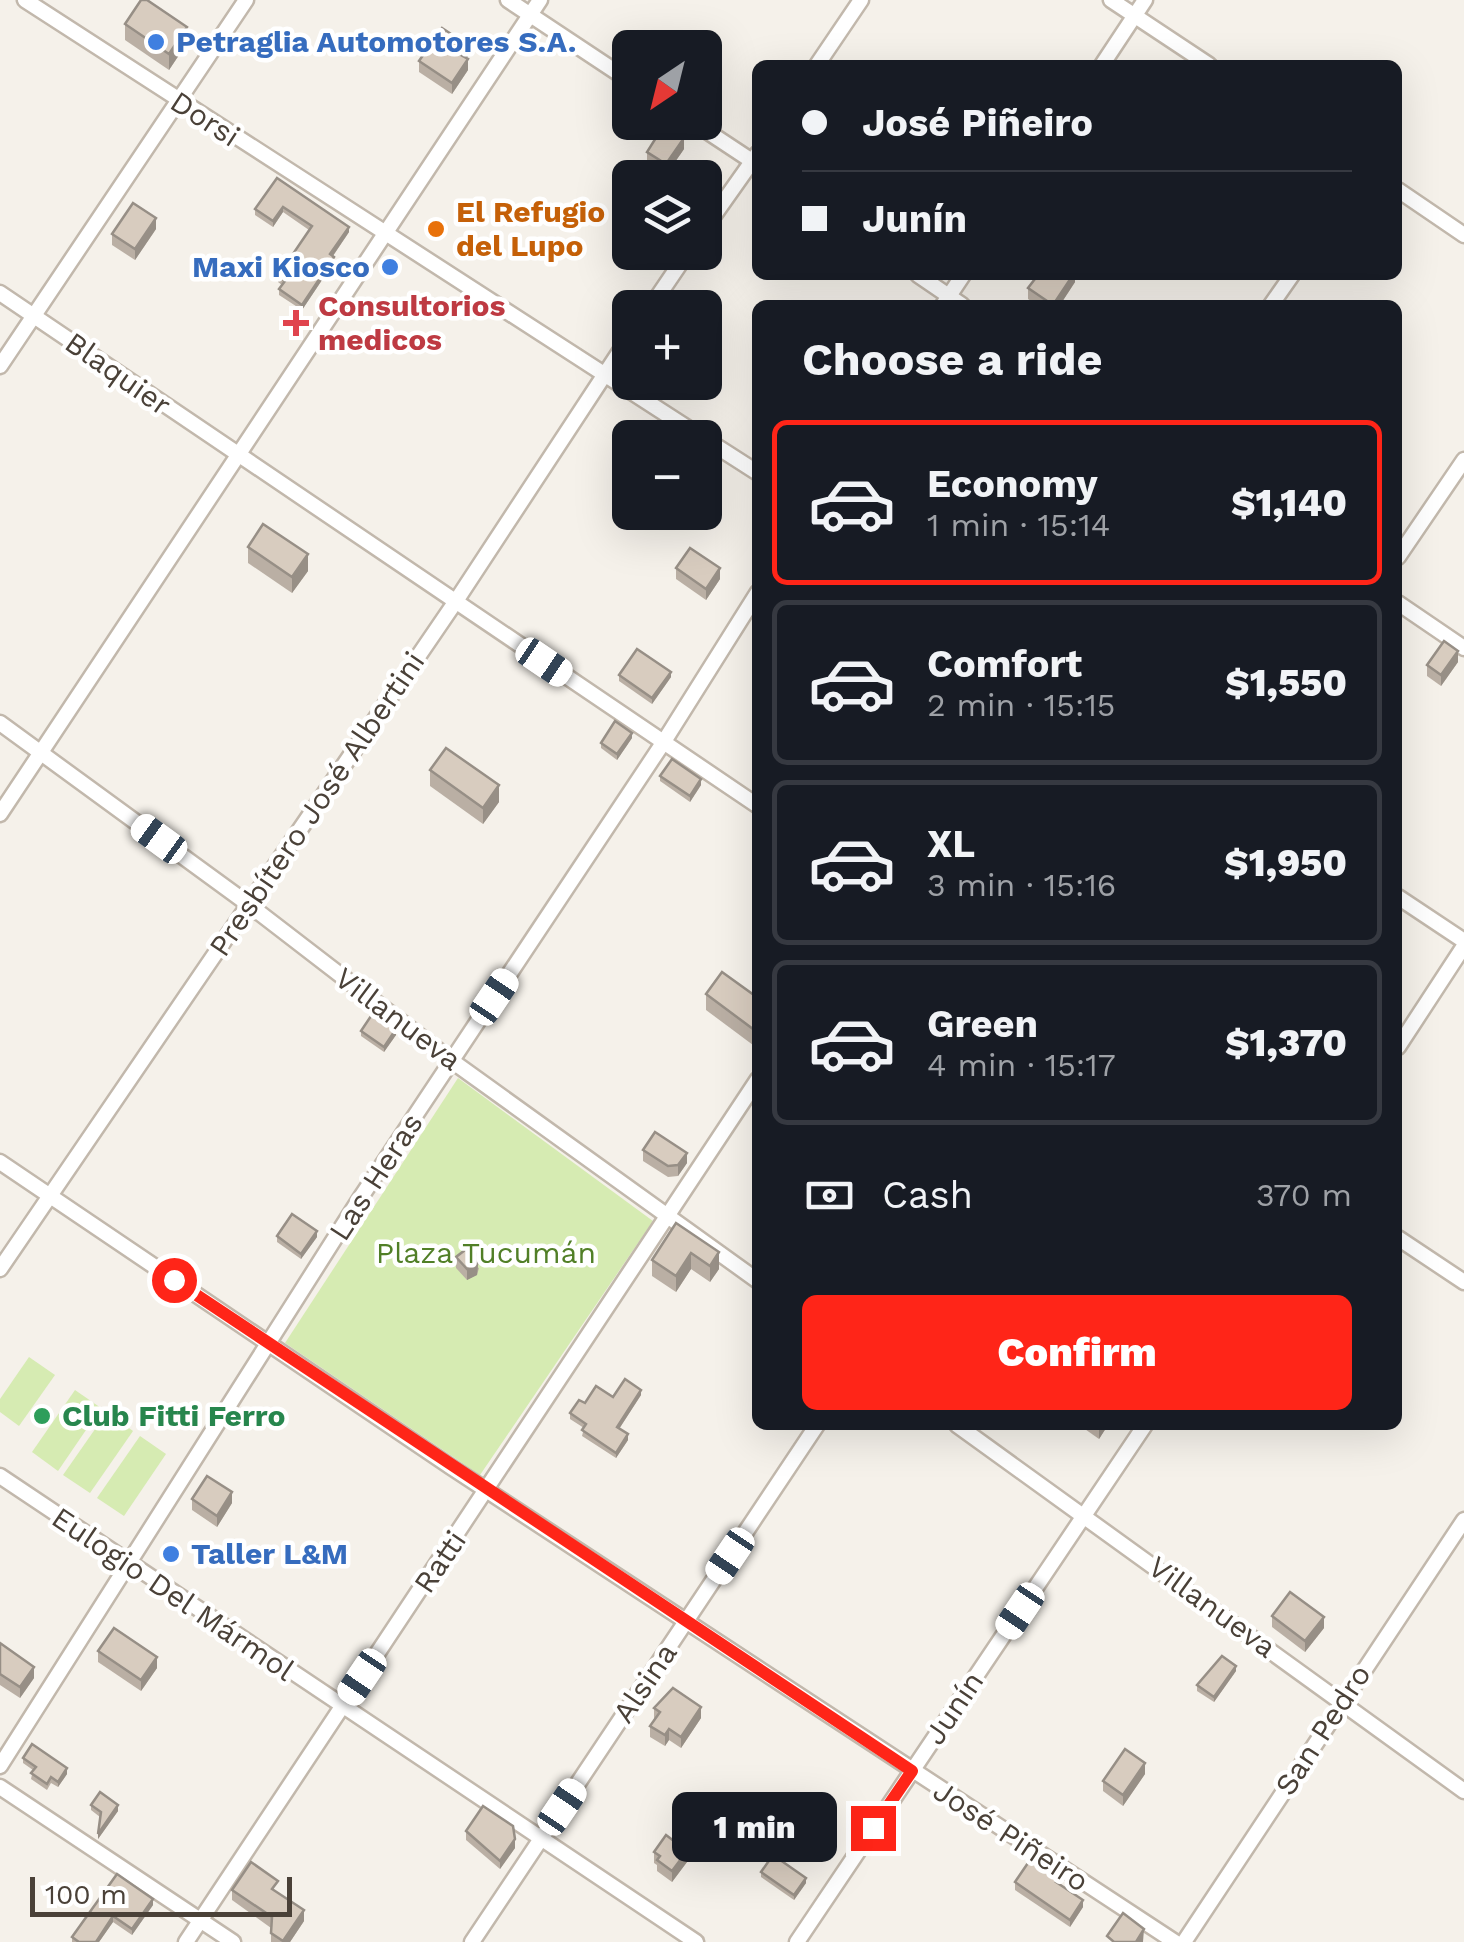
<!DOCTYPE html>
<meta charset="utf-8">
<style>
body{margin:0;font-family:"Work Sans",sans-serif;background:#20242c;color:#f1f3f6;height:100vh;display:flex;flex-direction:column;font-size:38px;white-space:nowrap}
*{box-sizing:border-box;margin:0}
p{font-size:32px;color:#9ea1a6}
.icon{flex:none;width:55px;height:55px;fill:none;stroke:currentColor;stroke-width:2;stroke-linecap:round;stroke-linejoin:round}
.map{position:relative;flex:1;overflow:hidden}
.drawer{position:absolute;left:752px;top:300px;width:650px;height:1130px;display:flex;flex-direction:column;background:#171b24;border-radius:15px;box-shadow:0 10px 40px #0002}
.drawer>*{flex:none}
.banner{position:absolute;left:752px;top:60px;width:650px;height:220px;border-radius:15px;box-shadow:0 10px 40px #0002;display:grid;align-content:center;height:220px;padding:0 50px;background:#171b24}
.needle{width:65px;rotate:215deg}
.fabs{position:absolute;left:612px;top:30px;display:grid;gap:20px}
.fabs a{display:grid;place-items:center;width:110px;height:110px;border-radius:15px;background:#171b24;box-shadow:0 10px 40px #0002;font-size:50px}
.scale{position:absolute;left:30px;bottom:25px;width:262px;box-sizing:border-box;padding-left:10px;border:5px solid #4a4138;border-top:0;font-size:28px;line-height:35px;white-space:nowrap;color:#4a4138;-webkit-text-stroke:8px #fff;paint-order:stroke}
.end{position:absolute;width:45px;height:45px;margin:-22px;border:12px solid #ff2518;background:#fff;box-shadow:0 0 0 5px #fff}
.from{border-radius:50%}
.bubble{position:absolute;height:70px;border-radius:15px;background:#171b24;box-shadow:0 10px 40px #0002;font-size:32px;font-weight:800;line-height:70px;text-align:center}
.car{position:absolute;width:30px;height:60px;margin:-30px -15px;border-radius:12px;box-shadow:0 0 8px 2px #0007;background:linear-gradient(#fff 24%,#345 0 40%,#fff 0 76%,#345 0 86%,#fff 0)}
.banner b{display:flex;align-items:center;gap:35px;height:95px;font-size:38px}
.banner b+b{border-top:2px solid #363941}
.banner i{width:25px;height:25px;background:#f1f3f6}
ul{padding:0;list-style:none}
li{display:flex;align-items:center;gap:30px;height:165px;margin:0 20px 15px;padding:0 30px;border:5px solid #363941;border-radius:15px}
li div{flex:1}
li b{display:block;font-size:38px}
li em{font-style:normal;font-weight:800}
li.selected{border-color:#ff2518}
li>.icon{width:90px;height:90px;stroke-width:1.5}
h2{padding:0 50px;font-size:45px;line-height:120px}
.pay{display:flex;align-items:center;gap:25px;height:110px;padding:0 50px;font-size:38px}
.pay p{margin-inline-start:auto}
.primary-button{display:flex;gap:20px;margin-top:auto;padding:20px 50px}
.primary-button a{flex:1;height:115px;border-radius:15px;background:#ff2518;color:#fff;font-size:40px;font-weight:800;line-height:115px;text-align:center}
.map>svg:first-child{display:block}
</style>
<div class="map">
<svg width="1464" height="1942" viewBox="0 0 1464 1942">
<rect width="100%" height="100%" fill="#f5f1ea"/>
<!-- green -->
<g fill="#d6ebb2">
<path d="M458,1078L653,1221L480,1475L285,1343Z"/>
<path d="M29,1357L55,1375L19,1426L0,1412V1399Z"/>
<path d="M75,1390L101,1408L58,1471L32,1452Z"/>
<path d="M107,1412L133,1431L90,1493L63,1475Z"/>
<path d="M140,1436L166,1454L124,1516L97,1498Z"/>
</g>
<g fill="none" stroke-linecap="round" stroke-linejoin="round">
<defs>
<g id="street">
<path d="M25,0L703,438"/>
<path d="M508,0L630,81"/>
<path d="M1111,0L1209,65"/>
<path d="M817,65L861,0"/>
<path d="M1102,65L1145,0"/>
<path d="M693,122L758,165"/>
<path d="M1398,190L1464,235"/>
<path d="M705,228L758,153"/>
<path d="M918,275L962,305"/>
<path d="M0,293L758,806"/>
<path d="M943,305L963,275"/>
<path d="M1271,305L1292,275"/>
<path d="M650,308L688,252"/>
<path d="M0,366L246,0"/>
<path d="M705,439L758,473"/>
<path d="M1398,557L1464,460"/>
<path d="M1398,603L1464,648"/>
<path d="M0,723L248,904L452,1061L758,1281"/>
<path d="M0,814L540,0"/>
<path d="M1398,897L1464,941"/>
<path d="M1398,1047L1464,946"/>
<path d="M0,1162L451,1467L1175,1942"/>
<path d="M1398,1238L1464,1282"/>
<path d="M0,1269L456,601L630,336"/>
<path d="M957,1425L1464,1791"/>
<path d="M0,1476L696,1942"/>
<path d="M0,1766L361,1197L663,743L758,592"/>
<path d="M0,1787L233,1942"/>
<path d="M186,1942L758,1079"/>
<path d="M472,1942L817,1425"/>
<path d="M797,1942L1145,1425"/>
<path d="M1184,1942L1464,1520"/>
</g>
</defs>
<!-- street casing -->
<use href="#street" stroke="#c2b8ac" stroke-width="19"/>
<!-- street -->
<use href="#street" stroke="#fff" stroke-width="14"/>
</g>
<!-- wall -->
<g fill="#baafa4">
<path d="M125,24L187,43L169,70L125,40Z"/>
<path d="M468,56L466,58L468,70L452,94L419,72V61Z"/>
<path d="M684,149L666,175L647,163V152Z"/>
<path d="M277,178L349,232L333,256L334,262L302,310L279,295V289L282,285L278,282V276L309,230L283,212L273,227L255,215V209Z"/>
<path d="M156,229L135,260L112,245V234Z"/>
<path d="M1075,275V282L1060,305H1037L1028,299V288Z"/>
<path d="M248,547L308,571L292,593L248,563Z"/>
<path d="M676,568L720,579L706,600L676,579Z"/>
<path d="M1458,662L1441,686L1427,676V665Z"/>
<path d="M619,675L671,677L652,704L619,681Z"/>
<path d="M632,738L617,760L601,748V743Z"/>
<path d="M430,770L499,802L483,824L430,786Z"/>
<path d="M660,776L701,785L690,802L660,781Z"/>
<path d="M706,994L758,998L753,1045L706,1010Z"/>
<path d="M361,1031L396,1035L384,1052L361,1036Z"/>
<path d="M643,1150L687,1163L678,1176L668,1177L643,1161Z"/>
<path d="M676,1223L719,1269L710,1282L691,1269L676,1292L652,1276V1260Z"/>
<path d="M277,1236L317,1237L301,1259L277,1242Z"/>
<path d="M456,1257L479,1268L477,1275L467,1280L456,1268Z"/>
<path d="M641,1395L619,1429L628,1440L616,1458L582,1436L584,1428L570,1419V1413L585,1403L613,1397Z"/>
<path d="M1082,1425H1108L1099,1439L1082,1427Z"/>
<path d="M192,1499L232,1503L217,1527L192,1510Z"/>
<path d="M1272,1616L1324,1628L1305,1652L1272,1627Z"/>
<path d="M0,1643L34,1678L20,1698L0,1685Z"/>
<path d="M98,1651L157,1668L141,1691L98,1662Z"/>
<path d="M1236,1671L1214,1702L1197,1691V1685Z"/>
<path d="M654,1708L701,1718L681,1748L669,1740L665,1746L650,1737V1726L654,1719Z"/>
<path d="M23,1758L67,1774L58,1787L51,1783L47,1790L31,1779L33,1770L23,1763Z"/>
<path d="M1145,1774L1123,1806L1103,1791V1781Z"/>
<path d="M91,1805L118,1811L98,1839L100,1817L91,1810Z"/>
<path d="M466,1831L515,1848L500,1869L466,1840Z"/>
<path d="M654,1852L687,1862L672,1882L657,1871V1865L654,1863Z"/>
<path d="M761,1872L806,1883L794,1900L761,1877Z"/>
<path d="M117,1874L153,1905L132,1935L113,1922L99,1942H72V1937Z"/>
<path d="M1015,1882L1059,1884L1083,1907L1070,1927L1015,1890Z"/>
<path d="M232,1890L278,1892L304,1921L290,1942H271V1928L232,1900Z"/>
</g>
<!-- shaded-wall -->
<g fill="#978f86">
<path d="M187,27V43L169,70V54Z"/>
<path d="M468,45V56L461,66V55Z"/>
<path d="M468,59V70L452,94V83Z"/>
<path d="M684,138V149L666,175V164Z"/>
<path d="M283,207V212L273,227V221Z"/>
<path d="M156,218V229L135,260V249Z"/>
<path d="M349,227V232L330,260V254Z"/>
<path d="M334,257V262L302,310V305Z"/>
<path d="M1073,275H1075V282L1060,305H1053Z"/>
<path d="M308,554V571L292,593V577Z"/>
<path d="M720,568V579L706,600V589Z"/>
<path d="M1458,651V662L1441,686V675Z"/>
<path d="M671,672V677L652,704V698Z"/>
<path d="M632,733V738L617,760V754Z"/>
<path d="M701,779V785L690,802V796Z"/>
<path d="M499,785V802L483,824V808Z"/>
<path d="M758,1023V1039L753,1045V1029Z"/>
<path d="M396,1029V1035L384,1052V1047Z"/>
<path d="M687,1153V1163L678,1176V1165Z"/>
<path d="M317,1231V1237L301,1259V1254Z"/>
<path d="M719,1252V1269L710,1282V1266Z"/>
<path d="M691,1253V1269L676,1292V1276Z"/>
<path d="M479,1257L477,1275L467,1280V1269Z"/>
<path d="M641,1390V1395L617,1432V1427Z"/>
<path d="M1100,1425H1108L1099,1439V1428Z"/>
<path d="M628,1434V1440L616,1458V1453Z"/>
<path d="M232,1492V1503L217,1527V1516Z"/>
<path d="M1324,1617V1628L1305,1652V1641Z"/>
<path d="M157,1657V1668L141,1691V1680Z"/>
<path d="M1236,1666V1671L1214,1702V1697Z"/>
<path d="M34,1667V1678L20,1698V1687Z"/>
<path d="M701,1707V1718L681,1748V1737Z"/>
<path d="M669,1729V1740L665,1746V1735Z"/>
<path d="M1145,1763V1774L1123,1806V1795Z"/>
<path d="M67,1768V1774L58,1787V1782Z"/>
<path d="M118,1805V1811L98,1839V1834Z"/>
<path d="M515,1839V1848L500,1869V1861Z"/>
<path d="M687,1851V1862L672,1882V1871Z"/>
<path d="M806,1878V1883L794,1900V1895Z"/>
<path d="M153,1899V1905L132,1935V1929Z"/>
<path d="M1083,1900V1907L1070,1927V1920Z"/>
<path d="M304,1910V1921L290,1942H283Z"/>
<path d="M113,1916V1922L99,1942H96Z"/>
<path d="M1144,1929L1143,1942H1136Z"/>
</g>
<!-- building -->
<g fill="#d8ccbf" stroke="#978f86" stroke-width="2.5">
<path d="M141,0H147L187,27L169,54L125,24Z"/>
<path d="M442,28L468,45L461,55L468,59L452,83L419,61Z"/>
<path d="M664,125L684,138L666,164L647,152Z"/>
<path d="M277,178L349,227L330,254L334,257L302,305L279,289L285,281L278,276L312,226L283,207L273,221L255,209Z"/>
<path d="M133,203L156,218L135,249L112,234Z"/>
<path d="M1038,275H1073L1053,305L1028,288Z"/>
<path d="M263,524L308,554L292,577L248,547Z"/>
<path d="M690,548L720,568L706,589L676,568Z"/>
<path d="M1444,641L1458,651L1441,675L1427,665Z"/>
<path d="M637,649L671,672L652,698L619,675Z"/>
<path d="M615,721L632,733L617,754L601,743Z"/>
<path d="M446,748L499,785L483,808L430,770Z"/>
<path d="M672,759L701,779L690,796L660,776Z"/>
<path d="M722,972L758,998V1023L753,1029L706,994Z"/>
<path d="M373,1013L396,1029L384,1047L361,1031Z"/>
<path d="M655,1132L687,1153L678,1165L668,1166L643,1150Z"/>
<path d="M292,1214L317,1231L301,1254L277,1236Z"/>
<path d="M676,1223L719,1252L710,1266L691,1253L676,1276L652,1260Z"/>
<path d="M469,1247L479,1257L477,1264L467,1269L456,1257Z"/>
<path d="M625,1379L641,1390L617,1427L628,1434L616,1453L582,1430L586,1424L570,1413L579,1400L585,1403L596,1386L613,1397Z"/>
<path d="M207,1476L232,1492L217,1516L192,1499Z"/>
<path d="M1290,1592L1324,1617L1305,1641L1272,1616Z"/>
<path d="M114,1628L157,1657L141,1680L98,1651Z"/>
<path d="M0,1643L34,1667L20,1687L0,1674Z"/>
<path d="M1222,1656L1236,1666L1214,1697L1197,1685Z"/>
<path d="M673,1688L701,1707L681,1737L669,1729L665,1735L650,1726L660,1712L654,1708Z"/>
<path d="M32,1744L67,1768L58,1782L51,1777L47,1784L31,1773L36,1767L23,1758Z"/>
<path d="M1125,1749L1145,1763L1123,1795L1103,1781Z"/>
<path d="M100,1792L118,1805L98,1834L101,1812L91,1805Z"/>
<path d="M483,1806L513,1826L515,1839L500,1861L466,1831Z"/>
<path d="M666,1835L687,1851L672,1871L657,1860L660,1856L654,1852Z"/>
<path d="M773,1855L806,1878L794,1895L761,1872Z"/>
<path d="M1032,1857L1060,1877L1056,1882L1083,1900L1070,1920L1015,1882Z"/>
<path d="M251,1862L278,1881L272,1889L304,1910L283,1941L271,1933L272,1917L232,1890Z"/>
<path d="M117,1874L153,1899L132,1929L113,1916L96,1942H79L72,1937Z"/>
<path d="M1123,1913L1144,1929L1136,1942H1114L1107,1936Z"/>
</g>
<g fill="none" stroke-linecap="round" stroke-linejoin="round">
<!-- route -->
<path stroke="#ff2518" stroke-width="12" d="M174,1280L912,1771L873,1828"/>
</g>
<!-- markers -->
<g fill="#3f7fe0" stroke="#fff" stroke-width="4">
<circle cx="156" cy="42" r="10"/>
<circle cx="390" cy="267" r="10"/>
<circle cx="171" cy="1554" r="10"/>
</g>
<circle fill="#e8710a" stroke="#fff" stroke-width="4" cx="436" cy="229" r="10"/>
<path fill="#e0444e" stroke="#fff" stroke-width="4" d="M291 308h10v10h10v10h-10v10h-10v-10h-10v-10h10z"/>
<circle fill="#2e9e5b" stroke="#fff" stroke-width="4" cx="42" cy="1416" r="10"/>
<g text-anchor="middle" stroke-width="9" stroke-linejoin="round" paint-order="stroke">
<!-- shop labels -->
<g font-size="30" font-weight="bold" fill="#366cbe" stroke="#fff" text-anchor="start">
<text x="176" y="52">Petraglia Automotores S.A.</text>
<text x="370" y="277" text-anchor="end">Maxi Kiosco</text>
<text x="191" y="1564">Taller L&amp;M</text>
</g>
<!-- street labels -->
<g font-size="30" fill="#4a4138" stroke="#fff">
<text transform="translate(205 119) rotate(33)" y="10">Dorsi</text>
<text transform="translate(118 374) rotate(35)" y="10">Blaquier</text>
<text transform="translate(317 804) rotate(-56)" y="10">Presbítero José Albertini</text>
<text transform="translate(398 1019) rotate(37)" y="10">Villanueva</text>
<text transform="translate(376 1177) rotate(-57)" y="10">Las Heras</text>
<text transform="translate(440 1562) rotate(-56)" y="10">Ratti</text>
<text transform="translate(173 1594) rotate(34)" y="10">Eulogio Del Mármol</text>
<text transform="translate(1212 1607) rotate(36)" y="10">Villanueva</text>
<text transform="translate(645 1683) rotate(-56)" y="10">Alsina</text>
<text transform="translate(954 1708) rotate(-56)" y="10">Junín</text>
<text transform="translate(1323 1730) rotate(-57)" y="10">San Pedro</text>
<text transform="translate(1011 1836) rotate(33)" y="10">José Piñeiro</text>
</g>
<!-- food labels -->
<g font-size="30" font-weight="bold" fill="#c56008" stroke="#fff" text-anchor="start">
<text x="456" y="222">El Refugio<tspan x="456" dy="34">del Lupo</tspan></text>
</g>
<!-- health labels -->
<g font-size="30" font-weight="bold" fill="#be3a42" stroke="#fff" text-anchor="start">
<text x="318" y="316">Consultorios<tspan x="318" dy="34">medicos</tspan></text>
</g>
<!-- park labels -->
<g font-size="30" fill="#517f27" stroke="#fff">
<text x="486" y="1263">Plaza Tucumán</text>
</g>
<!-- leisure labels -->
<g font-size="30" font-weight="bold" fill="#27864d" stroke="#fff" text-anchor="start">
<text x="62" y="1426">Club Fitti Ferro</text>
</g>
</g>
</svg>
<div class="fabs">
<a><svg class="needle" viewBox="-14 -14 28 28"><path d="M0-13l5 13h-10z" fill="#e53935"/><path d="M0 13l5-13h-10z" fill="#9ea1a6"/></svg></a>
<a><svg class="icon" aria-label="layers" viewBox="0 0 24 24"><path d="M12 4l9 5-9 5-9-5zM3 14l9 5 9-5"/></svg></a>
<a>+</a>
<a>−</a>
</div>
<div class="scale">100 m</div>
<i class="end from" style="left:174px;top:1280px"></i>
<i class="end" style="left:873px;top:1828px"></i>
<div class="bubble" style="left:672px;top:1792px;width:165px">1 min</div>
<i class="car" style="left:544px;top:662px;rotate:124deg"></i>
<i class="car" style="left:159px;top:839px;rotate:306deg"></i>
<i class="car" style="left:494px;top:997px;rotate:34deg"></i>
<i class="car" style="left:730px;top:1556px;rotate:214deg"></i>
<i class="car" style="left:1020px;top:1611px;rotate:214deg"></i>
<i class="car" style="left:362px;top:1677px;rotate:214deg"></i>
<i class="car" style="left:562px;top:1807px;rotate:34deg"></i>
<div class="banner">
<b><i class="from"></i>José Piñeiro</b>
<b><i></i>Junín</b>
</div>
<section class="drawer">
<h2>Choose a ride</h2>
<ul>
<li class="selected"><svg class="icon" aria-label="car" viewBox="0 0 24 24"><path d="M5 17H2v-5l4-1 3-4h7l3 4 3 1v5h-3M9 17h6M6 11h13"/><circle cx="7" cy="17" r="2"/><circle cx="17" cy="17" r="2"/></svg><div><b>Economy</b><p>1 min · 15:14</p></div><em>$1,140</em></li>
<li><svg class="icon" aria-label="car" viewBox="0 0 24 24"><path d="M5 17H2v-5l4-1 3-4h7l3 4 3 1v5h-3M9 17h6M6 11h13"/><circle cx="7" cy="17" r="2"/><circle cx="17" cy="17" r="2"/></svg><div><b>Comfort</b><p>2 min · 15:15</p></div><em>$1,550</em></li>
<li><svg class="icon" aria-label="car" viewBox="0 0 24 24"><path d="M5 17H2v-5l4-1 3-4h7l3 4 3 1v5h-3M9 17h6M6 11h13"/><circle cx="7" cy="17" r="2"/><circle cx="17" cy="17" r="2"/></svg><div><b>XL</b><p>3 min · 15:16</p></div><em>$1,950</em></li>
<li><svg class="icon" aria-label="car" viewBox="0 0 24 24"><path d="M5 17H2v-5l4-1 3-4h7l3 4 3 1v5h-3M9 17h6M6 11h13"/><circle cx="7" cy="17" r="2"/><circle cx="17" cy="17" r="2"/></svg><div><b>Green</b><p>4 min · 15:17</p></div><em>$1,370</em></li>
</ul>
<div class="pay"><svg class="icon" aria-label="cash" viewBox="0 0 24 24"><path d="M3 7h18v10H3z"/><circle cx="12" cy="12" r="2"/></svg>Cash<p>370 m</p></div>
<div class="primary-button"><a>Confirm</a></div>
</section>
</div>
